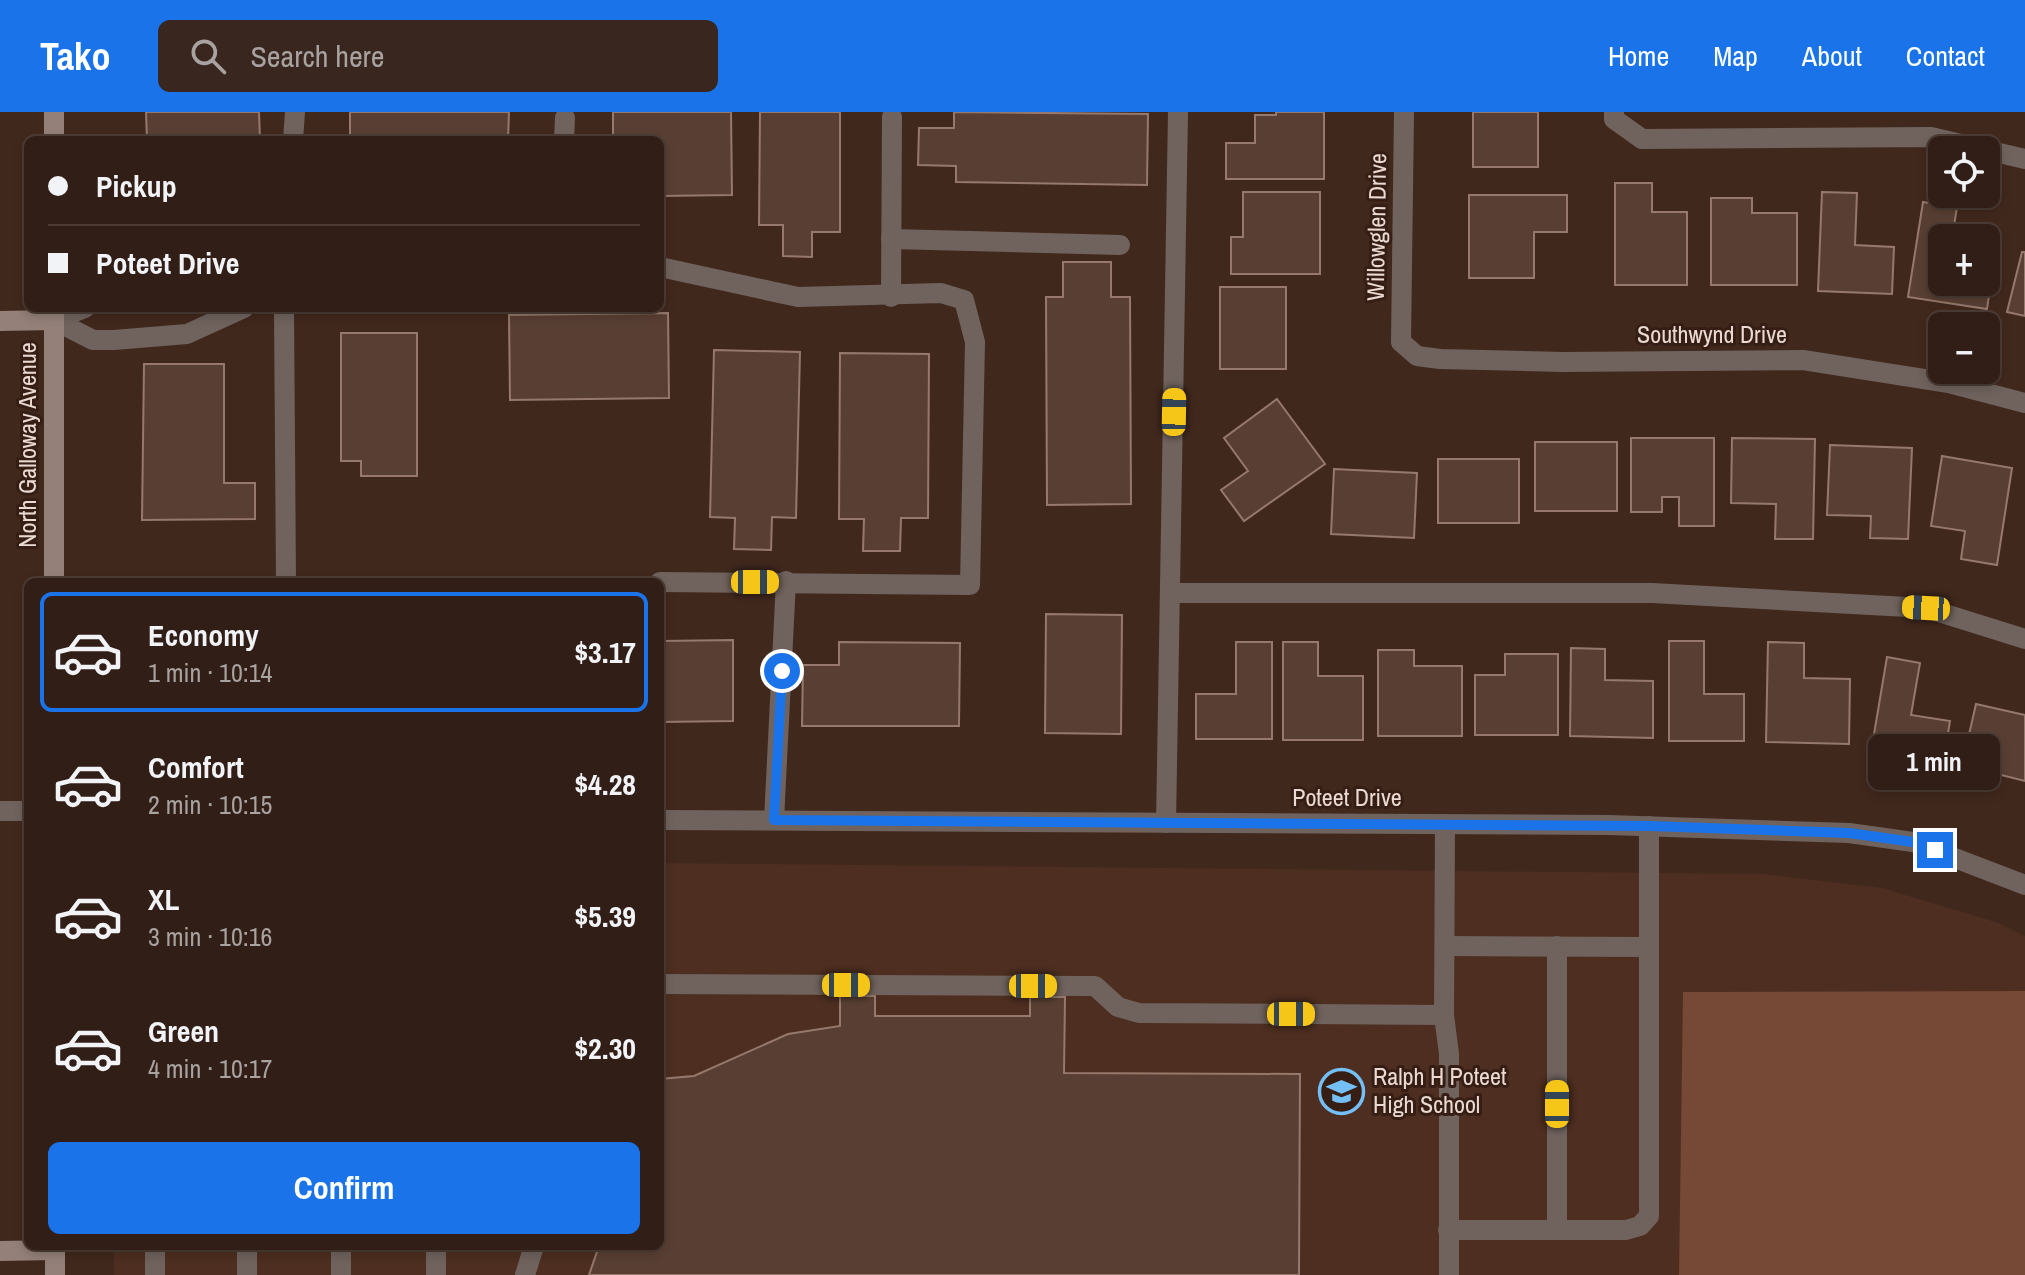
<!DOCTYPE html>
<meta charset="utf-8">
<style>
body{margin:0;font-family:"Archivo Narrow",sans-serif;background:#39271f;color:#f1f3f6;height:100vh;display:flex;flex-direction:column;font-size:30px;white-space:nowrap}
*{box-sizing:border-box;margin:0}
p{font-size:26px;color:#a8a2a1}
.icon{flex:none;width:44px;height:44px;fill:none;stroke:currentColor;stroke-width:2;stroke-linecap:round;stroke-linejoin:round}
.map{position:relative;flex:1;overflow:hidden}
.drawer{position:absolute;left:24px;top:466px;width:640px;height:672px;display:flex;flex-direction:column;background:#311e16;border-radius:12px;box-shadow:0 4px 12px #0003,0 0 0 2px #4c3c35}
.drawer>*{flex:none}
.guide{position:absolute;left:24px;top:24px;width:640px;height:176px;border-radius:12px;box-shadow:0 4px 12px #0003,0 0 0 2px #4c3c35;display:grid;align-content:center;height:176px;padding:0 24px;background:#311e16}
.buttons{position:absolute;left:1928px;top:24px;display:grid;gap:16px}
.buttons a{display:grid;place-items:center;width:72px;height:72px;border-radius:12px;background:#311e16;box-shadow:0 4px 12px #0003,0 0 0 2px #4c3c35;font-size:40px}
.end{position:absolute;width:36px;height:36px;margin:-18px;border:10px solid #1a73e8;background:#fff;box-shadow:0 0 0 4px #fff}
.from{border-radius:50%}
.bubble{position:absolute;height:56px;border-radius:12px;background:#311e16;box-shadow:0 4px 12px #0003,0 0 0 2px #4c3c35;font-size:26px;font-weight:700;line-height:56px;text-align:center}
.car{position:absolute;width:24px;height:48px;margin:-24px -12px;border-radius:10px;box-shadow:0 0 6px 2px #0007;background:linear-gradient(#f5c518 24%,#345 0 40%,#f5c518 0 76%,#345 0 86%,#f5c518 0)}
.guide b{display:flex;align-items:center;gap:28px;height:76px;font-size:30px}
.guide b+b{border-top:2px solid #4c3c35}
.guide i{width:20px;height:20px;background:#f1f3f6}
ul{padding:14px 0 0;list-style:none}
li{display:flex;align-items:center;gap:24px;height:120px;margin:0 16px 12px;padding:0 8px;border:4px solid transparent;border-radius:12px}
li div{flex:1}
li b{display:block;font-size:30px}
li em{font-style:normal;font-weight:700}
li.active{border-color:#1a73e8}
li>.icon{width:72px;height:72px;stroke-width:1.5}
.cta{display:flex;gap:16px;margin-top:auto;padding:16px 24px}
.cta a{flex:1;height:92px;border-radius:12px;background:#1a73e8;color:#fff;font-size:32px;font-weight:700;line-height:92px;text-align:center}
header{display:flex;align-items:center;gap:48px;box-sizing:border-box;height:112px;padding:0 40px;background:#1a73e8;color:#fff}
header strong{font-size:38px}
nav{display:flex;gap:44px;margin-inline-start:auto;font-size:28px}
.search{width:560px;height:72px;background:#39271f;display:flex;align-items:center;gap:20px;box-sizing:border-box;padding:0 28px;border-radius:12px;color:#a8a2a1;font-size:30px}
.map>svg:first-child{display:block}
</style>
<header>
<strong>Tako</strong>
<div class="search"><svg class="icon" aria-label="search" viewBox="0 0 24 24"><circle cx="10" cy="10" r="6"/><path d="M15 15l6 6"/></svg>Search here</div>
<nav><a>Home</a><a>Map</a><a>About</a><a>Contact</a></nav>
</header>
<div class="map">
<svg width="2025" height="1163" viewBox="0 0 2025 1163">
<rect width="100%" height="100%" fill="#41281d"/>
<!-- built -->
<path fill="#4d2e20" d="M660,751L1763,762L1882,776L1999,811L2025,824V1163H114V1134H660Z"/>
<!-- garden -->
<path fill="#754936" d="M2025,879V1163H1679L1683,880Z"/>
<!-- building -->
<g fill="#593f33" stroke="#96796c" stroke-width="2">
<path d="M146,0H259L260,28H147Z"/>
<path d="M350,0H509L508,28H350Z"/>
<path d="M613,0H731L732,83L660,84V28H613Z"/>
<path d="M760,0H840V120H812V145L783,144V113H759Z"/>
<path d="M954,0L1148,2L1147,73L956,70V54L918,53L919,16H954Z"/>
<path d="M1276,0H1324V67H1226V31H1255V3H1276Z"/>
<rect x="1473" y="0" width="65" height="55"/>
<path d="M1615,71H1652V100H1687V173H1615Z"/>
<path d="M1243,80H1320V162H1231V125H1243Z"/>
<path d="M1822,80L1857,81L1855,133L1894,135L1892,182L1818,179Z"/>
<path d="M1469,83H1567V120H1534V166H1469Z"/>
<path d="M1711,86H1752V101H1797V173H1711Z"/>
<path d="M1923,90L1957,95L1952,126H1942V170H1986V134L1996,136L1987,197L1908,185Z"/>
<path d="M2022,140H2025V204L2007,200Z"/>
<path d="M1063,150H1111V185H1130L1131,392L1047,393L1046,185H1063Z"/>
<rect x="1220" y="175" width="66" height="82"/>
<path d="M668,201L669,286L510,288L509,203Z"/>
<path d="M341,221H417V364H361V349H341Z"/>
<path d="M714,238L800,240L796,406L772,405L771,438L734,437L735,406L710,405Z"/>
<path d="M840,241L929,242L928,406H901L900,439H863L864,407H839Z"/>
<path d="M144,252H224V371H255V407L142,408Z"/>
<path d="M1277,287L1325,352L1244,409L1221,378L1248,359L1224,326Z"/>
<path d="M1631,326H1714V414H1679V385H1662V400H1631Z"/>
<path d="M1732,326L1815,327L1813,427H1775L1776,392L1731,391Z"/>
<rect x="1535" y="330" width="82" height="69"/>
<path d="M1830,333L1912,336L1908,427L1870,426L1871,404L1827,403Z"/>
<path d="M1942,344L2012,356L1997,453L1961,447L1965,419L1931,414Z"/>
<rect x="1438" y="347" width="81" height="64"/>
<path d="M1334,357L1417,361L1414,426L1331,422Z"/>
<path d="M1046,502L1122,503L1121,622L1045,621Z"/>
<path d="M733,528V609L660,610V529Z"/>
<path d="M1669,529H1704V582H1744V629H1669Z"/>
<path d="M839,530L960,531L959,614H802L803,553H839Z"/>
<path d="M1236,530H1272V627H1196V582H1236Z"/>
<path d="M1283,530H1318V564H1363V628H1283Z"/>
<path d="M1768,530L1804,531V566L1850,567L1849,632L1766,630Z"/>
<path d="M1571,536L1605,537V568L1653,569V626L1570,624Z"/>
<path d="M1378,538H1414V554H1462V624H1378Z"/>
<path d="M1505,542H1558V623H1475V563H1505Z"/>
<path d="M1887,545L1920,551L1911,603L1950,609L1943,652L1871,640Z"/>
<path d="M1976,592L2025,603V669L1962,653Z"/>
<path d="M840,884H875V904H1030V885H1065L1064,961L1300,962L1299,1163H589L599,1134H660V967L694,964L788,922L840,914Z"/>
</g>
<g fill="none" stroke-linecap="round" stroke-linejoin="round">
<!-- service -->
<g stroke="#70635e" stroke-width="20">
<path d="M1614,0V7L1642,27L1931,25L2025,47"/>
<path d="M293,28L295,0"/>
<path d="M564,28L565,6"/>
<path d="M891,127L1120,133"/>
<path d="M660,155L798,185L941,181L964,188L975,230L970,473L660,470"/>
<path d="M891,185L892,5"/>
<path d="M284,196L286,470"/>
<path d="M54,208L93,228H114L187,222L244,196"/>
<path d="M54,208L85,196"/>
<path d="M1171,481H1652L1926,496L2025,527"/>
<path d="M774,708L786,469"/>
<path d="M1166,711L1178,0"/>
<path d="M1445,834L1649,835"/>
<path d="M1557,834V1118"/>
<path d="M660,872L1095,874L1118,895L1139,901L1444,903L1445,712"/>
<path d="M1444,903L1449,942V1163"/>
<path d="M1448,1118H1626L1640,1114L1649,1104V714"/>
<path d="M155,1134V1163"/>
<path d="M436,1134V1163"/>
<path d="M247,1163V1134"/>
<path d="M341,1163V1134"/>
<path d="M525,1163L534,1134"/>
</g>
<!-- minor -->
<path stroke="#70635e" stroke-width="20" d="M1404,0L1401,230L1417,244L1440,247L1563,250L1803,248L1949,271L2025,291"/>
<!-- tertiary -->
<g stroke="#70635e" stroke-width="20">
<path d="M0,699H28"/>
<path d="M660,708L1609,713L1849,721L1913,730L2025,773"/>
</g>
<!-- secondary -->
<g stroke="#948078" stroke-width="20">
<path d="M54,0V28"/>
<path d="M54,196V470"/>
<path d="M0,209L54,208"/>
<path d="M55,1134V1163"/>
<path d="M0,1139L55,1138"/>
</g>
</g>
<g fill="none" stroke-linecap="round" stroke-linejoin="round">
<!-- route -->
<path stroke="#1a73e8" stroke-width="10" d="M782,559L774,708L1649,714L1849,721L1913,730L1935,738"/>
</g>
<!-- icons -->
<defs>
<symbol id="school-ring" viewBox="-11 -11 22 22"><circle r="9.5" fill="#361e14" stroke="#74c0f6" stroke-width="1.5"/><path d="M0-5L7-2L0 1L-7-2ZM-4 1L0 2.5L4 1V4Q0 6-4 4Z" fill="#74c0f6"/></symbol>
</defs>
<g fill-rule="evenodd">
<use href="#school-ring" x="1316" y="954" width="51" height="51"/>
</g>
<g text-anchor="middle" stroke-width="6" stroke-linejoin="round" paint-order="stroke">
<!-- street labels -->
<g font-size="24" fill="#ebdad3" stroke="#361e14">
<text transform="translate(1377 115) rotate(-89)" y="8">Willowglen Drive</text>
<text x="1712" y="231">Southwynd Drive</text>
<text transform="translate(28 333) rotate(-90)" y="8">North Galloway Avenue</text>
<text x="1347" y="694">Poteet Drive</text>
</g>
<!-- poi labels -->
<g font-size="24" fill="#ebdad3" stroke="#361e14" text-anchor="start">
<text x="1373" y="973">Ralph H Poteet<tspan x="1373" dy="28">High School</tspan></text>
</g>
</g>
</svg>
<div class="buttons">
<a><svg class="icon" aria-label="locate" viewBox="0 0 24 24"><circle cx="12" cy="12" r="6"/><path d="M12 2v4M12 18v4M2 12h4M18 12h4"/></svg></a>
<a>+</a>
<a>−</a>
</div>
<i class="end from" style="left:782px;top:559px"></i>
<i class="end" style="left:1935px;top:738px"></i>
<div class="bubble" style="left:1868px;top:622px;width:132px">1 min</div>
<i class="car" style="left:1174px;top:300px;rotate:1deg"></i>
<i class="car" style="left:755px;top:470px;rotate:90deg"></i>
<i class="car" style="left:1926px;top:496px;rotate:273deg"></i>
<i class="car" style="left:846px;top:873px;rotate:90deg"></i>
<i class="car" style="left:1033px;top:874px;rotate:90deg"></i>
<i class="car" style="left:1291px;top:902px;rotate:90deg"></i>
<i class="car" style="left:1557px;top:992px;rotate:0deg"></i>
<div class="guide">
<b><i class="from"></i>Pickup</b>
<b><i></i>Poteet Drive</b>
</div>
<section class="drawer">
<ul>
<li class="active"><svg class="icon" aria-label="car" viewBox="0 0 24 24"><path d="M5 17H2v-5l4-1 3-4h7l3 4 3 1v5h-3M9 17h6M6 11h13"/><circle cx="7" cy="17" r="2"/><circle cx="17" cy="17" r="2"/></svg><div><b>Economy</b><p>1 min · 10:14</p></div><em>$3.17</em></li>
<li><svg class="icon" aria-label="car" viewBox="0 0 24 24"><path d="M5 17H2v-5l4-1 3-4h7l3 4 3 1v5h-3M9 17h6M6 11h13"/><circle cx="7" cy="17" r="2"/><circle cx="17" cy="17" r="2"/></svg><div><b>Comfort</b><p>2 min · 10:15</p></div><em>$4.28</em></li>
<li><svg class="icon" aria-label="car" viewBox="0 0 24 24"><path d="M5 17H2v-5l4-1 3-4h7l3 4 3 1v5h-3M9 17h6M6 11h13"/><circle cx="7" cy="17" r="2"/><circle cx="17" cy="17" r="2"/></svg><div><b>XL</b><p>3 min · 10:16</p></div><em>$5.39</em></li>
<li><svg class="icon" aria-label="car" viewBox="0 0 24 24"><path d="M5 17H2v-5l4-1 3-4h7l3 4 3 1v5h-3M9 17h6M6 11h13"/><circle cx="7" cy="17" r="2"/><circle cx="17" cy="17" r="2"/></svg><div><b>Green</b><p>4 min · 10:17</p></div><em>$2.30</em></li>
</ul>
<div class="cta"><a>Confirm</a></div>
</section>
</div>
